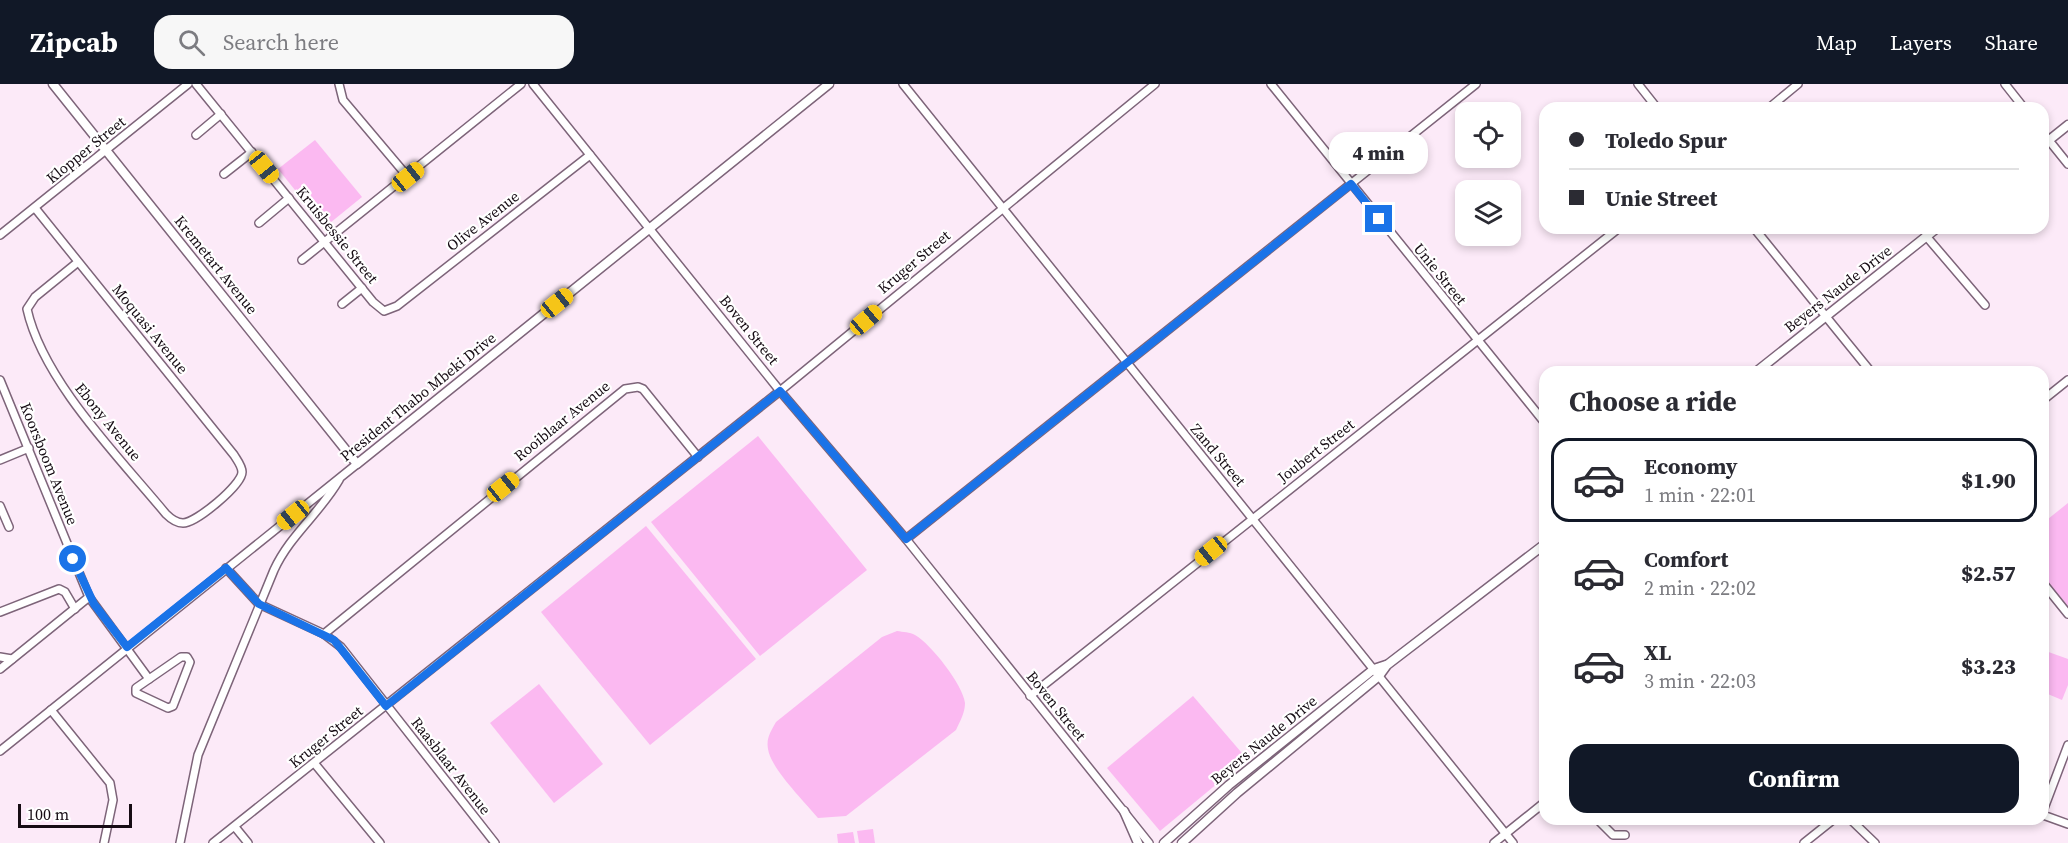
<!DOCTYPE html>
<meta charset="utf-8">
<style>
body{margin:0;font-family:"Source Serif 4",serif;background:#f7f7f7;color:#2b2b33;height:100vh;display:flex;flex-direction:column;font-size:22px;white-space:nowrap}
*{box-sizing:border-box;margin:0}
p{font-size:20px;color:#7c7c81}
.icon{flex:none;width:33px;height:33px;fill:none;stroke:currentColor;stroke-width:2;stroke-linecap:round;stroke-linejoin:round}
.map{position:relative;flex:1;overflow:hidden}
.side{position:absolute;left:1539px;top:282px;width:510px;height:459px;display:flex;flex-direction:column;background:#fff;border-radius:18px;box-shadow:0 3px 9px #0003}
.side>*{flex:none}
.top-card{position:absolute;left:1539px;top:18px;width:510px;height:132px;border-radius:18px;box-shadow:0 3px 9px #0003;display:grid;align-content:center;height:132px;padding:0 30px;background:#fff}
.buttons{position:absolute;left:1455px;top:18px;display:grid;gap:12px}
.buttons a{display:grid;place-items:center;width:66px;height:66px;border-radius:12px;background:#fff;box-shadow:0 3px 9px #0003;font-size:30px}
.scale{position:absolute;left:18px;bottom:15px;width:114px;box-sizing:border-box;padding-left:6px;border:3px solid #160c14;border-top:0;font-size:16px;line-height:21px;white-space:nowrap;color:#160c14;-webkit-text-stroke:4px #fff;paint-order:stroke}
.end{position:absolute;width:27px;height:27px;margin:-14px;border:8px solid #1a73e8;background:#fff;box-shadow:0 0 0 3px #fff}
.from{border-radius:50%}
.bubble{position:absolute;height:42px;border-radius:18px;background:#fff;box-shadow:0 3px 9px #0003;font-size:20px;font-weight:800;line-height:42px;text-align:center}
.car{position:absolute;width:18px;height:36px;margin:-18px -9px;border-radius:8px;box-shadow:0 0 4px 2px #0007;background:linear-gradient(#f5c518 24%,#345 0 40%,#f5c518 0 76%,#345 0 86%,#f5c518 0)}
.top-card b{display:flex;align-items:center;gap:21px;height:57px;font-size:22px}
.top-card b+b{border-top:2px solid #e1e1e2}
.top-card i{width:15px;height:15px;background:#2b2b33}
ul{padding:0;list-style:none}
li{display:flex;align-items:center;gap:18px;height:84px;margin:0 12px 9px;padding:0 18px;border:3px solid transparent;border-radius:18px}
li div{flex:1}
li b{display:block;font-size:22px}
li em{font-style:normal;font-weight:800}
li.active{border-color:#111827}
li>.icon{width:54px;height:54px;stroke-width:1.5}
h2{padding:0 30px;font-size:27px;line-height:72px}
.primary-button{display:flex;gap:12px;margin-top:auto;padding:12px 30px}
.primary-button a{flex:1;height:69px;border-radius:18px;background:#111827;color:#fff;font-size:24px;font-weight:800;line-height:69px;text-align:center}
header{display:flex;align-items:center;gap:36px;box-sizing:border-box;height:84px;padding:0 30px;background:#111827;color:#fff}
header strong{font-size:28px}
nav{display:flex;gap:33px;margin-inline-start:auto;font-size:21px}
.search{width:420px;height:54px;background:#f7f7f7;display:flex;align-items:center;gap:15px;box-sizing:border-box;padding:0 21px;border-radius:18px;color:#7c7c81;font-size:22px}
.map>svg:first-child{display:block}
</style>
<header>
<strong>Zipcab</strong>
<div class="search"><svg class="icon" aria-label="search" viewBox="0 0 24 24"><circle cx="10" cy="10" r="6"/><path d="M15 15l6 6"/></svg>Search here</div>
<nav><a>Map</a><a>Layers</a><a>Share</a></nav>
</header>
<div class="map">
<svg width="2068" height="759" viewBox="0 0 2068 759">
<rect width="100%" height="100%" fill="#fceaf8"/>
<!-- green -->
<g fill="#fbb9f1">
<path d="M315,56L362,113L325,143L278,85Z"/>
<path d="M758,352L867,486L760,572L651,438Z"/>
<path d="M2068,419V522L2043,492V439Z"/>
<path d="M646,442L756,575L650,661L541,528Z"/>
<path d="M897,547C903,548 910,548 915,551C931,560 963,601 965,619C965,629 960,637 956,646L846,732L818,734C805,718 771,685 768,665C766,654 771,647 776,638L882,553Z"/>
<path d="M2043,566L2068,575V601L2062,616L2043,608Z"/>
<path d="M539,600L603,680L554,719L490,639Z"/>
<path d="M1193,612L1247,675L1160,747L1107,684Z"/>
<path d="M873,745L875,759H859L857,747Z"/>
<path d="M853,748L855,759H838L837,750Z"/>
</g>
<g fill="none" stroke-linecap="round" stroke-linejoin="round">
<defs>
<g id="minor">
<path d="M196,0L373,218L384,227L397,222L590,71"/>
<path d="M339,0L343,16L408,93"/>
<path d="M533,0L780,307L906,455L1149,759"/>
<path d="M903,0L1513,759"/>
<path d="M1271,0L1545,339"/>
<path d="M1638,0L1657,24"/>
<path d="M2005,0L2024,24"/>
<path d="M1769,24L1798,0"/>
<path d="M2043,49L2068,80"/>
<path d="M196,51L221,30"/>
<path d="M224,90L252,68"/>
<path d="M35,124L234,371C237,376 242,382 242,388C242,401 196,439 183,439C176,439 170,434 166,430C119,373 43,297 27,225L35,213L78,178"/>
<path d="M259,139L289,114"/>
<path d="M1754,144L1871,288"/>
<path d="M0,151L188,0"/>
<path d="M1926,152L1985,221"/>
<path d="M302,176L521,0"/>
<path d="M342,220L362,204"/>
<path d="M0,296L89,513L149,595"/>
<path d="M2043,316L2068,296"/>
<path d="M0,376L29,364"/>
<path d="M0,422L9,443"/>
<path d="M906,455L1476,0"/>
<path d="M226,484L259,520L324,550L341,563L495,759"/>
<path d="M2043,499L2068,530"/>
<path d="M0,528L59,505L65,508L75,525"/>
<path d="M324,550L625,305L638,303L643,305L698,373"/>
<path d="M0,573L12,575"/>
<path d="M181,573H187L190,578L173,622L168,624L136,609V604Z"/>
<path d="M0,585L89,513"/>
<path d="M1030,612L1619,144"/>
<path d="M51,626L110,699L113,716L104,759"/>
<path d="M0,667L357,380"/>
<path d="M315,680L380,759"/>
<path d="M2043,727L2068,661"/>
<path d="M2043,731L2068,740"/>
<path d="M1597,735L1613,751H1625"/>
<path d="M1850,735L1875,759"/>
<path d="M235,743L248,759"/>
<path d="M180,759L198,671L274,486C290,451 320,429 339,396"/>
<path d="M213,759L780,307L1155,0"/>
<path d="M1494,759L1545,718"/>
<path d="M1804,759L1834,735"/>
</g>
<g id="tertiary">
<path d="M53,0L357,380L829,0"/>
<path d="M2043,61L2068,41"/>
<path d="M1756,288L1937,144"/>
<path d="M1124,727L1138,759"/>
<path d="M1164,759L1229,701L1374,585L1386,581"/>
<path d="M1182,759L1237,709L1379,592L1387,581L1545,460"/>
</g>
</defs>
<!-- minor casing -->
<use href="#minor" stroke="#7d6479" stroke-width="10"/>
<!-- tertiary casing -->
<use href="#tertiary" stroke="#7d6479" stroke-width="11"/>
<!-- minor -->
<use href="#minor" stroke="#fff" stroke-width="7"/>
<!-- tertiary -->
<use href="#tertiary" stroke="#fff" stroke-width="8"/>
</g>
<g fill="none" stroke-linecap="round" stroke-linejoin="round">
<!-- route -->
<path stroke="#1a73e8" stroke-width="8" d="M73,475L94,520L127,563L226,484L259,520L334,556L386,622L780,307L906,455L1351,100L1379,135"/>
</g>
<g text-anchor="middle" stroke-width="4.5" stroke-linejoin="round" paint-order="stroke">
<!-- street labels -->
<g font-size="15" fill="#160c14" stroke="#fff">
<text transform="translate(86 66) rotate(-39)" y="5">Klopper Street</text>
<text transform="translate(483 137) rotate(-38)" y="5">Olive Avenue</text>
<text transform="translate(337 151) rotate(51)" y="5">Kruisbessie Street</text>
<text transform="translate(914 178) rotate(-40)" y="5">Kruger Street</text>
<text transform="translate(216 181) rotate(51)" y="5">Kremetart Avenue</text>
<text transform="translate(1440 190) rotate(51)" y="5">Unie Street</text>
<text transform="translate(1838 205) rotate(-38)" y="5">Beyers Naude Drive</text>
<text transform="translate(150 245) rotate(51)" y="5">Moquasi Avenue</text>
<text transform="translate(749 246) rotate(51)" y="5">Boven Street</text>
<text transform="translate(418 313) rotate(-39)" y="5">President Thabo Mbeki Drive</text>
<text transform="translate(562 337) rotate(-39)" y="5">Rooiblaar Avenue</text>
<text transform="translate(108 338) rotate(51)" y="5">Ebony Avenue</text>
<text transform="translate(1316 367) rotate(-38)" y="5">Joubert Street</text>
<text transform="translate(1218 371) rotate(50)" y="5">Zand Street</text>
<text transform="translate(49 380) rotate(68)" y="5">Koorsboom Avenue</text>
<text transform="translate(1056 622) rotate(51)" y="5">Boven Street</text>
<text transform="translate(326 653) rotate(-39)" y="5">Kruger Street</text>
<text transform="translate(1264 656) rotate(-39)" y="5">Beyers Naude Drive</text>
<text transform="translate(451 682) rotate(52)" y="5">Raasblaar Avenue</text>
</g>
</g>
</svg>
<div class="buttons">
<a><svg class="icon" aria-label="locate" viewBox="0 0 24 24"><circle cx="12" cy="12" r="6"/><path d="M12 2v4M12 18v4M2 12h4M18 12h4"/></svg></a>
<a><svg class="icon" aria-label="layers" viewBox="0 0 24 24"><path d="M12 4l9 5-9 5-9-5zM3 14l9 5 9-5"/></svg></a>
</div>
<div class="scale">100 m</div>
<i class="end from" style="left:73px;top:475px"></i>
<i class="end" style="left:1379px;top:135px"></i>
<div class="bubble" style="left:1329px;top:48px;width:99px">4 min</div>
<i class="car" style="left:264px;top:83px;rotate:141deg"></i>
<i class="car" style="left:408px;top:93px;rotate:51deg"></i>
<i class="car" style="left:557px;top:219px;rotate:51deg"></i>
<i class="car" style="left:866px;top:236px;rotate:50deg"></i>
<i class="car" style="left:503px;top:403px;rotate:51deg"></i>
<i class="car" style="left:293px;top:431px;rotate:231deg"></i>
<i class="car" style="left:1211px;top:467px;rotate:231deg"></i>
<div class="top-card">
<b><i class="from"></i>Toledo Spur</b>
<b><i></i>Unie Street</b>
</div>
<section class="side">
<h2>Choose a ride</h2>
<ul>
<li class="active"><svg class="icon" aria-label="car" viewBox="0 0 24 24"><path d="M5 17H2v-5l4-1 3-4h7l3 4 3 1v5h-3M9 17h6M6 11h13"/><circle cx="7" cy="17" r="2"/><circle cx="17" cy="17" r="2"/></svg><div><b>Economy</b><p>1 min · 22:01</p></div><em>$1.90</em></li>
<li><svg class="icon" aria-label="car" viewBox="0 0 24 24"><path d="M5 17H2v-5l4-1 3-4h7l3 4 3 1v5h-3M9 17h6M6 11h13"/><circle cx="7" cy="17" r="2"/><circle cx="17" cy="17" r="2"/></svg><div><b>Comfort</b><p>2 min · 22:02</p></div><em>$2.57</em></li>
<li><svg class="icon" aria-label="car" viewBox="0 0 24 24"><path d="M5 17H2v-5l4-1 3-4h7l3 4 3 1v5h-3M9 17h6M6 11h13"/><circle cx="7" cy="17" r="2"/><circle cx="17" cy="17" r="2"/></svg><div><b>XL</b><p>3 min · 22:03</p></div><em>$3.23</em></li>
</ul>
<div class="primary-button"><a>Confirm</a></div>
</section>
</div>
